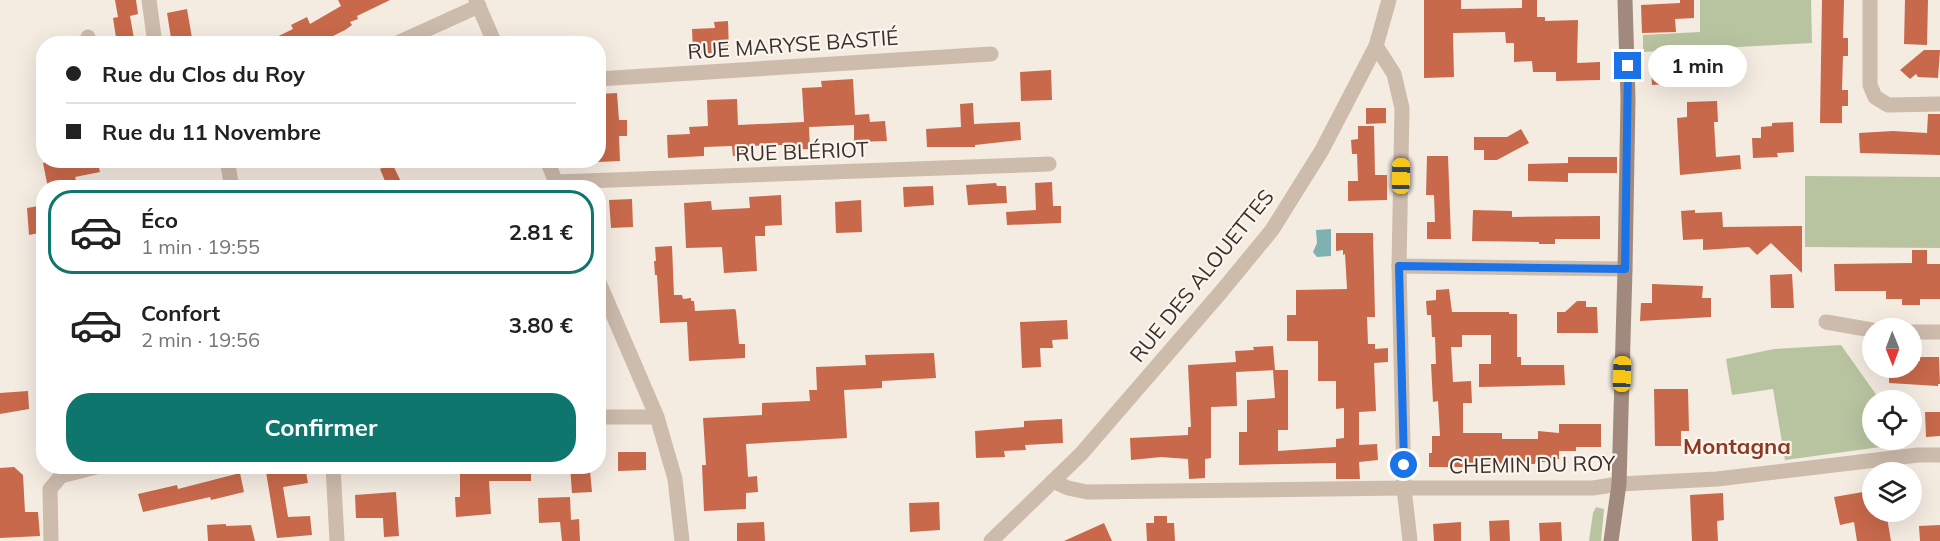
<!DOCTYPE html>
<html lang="fr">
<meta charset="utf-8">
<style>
body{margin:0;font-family:Mulish,sans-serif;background:#f6f6f6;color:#222;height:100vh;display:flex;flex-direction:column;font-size:22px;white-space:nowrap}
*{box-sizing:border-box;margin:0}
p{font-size:20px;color:#767676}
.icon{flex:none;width:33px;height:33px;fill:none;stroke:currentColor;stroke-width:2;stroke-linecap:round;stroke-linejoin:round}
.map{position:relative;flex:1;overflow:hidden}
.drawer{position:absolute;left:36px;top:180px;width:570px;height:294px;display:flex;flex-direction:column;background:#fff;border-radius:24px;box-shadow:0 6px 24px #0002}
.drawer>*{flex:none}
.guide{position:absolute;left:36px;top:36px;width:570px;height:132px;border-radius:24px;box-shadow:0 6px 24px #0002;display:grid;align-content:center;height:132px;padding:0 30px;background:#fff}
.needle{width:39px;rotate:179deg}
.tools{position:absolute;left:1862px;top:318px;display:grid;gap:12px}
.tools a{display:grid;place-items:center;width:60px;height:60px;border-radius:50%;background:#fff;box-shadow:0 6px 24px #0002;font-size:30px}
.end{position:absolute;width:27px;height:27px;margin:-14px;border:8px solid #1a73e8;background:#fff;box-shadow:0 0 0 3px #fff}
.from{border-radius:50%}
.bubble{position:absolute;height:42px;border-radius:21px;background:#fff;box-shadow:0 6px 24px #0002;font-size:20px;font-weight:700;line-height:42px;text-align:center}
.car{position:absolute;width:18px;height:36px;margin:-18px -9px;border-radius:8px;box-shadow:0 0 4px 2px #0007;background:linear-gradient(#f5c518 24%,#345 0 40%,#f5c518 0 76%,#345 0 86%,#f5c518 0)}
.guide b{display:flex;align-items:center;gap:21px;height:57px;font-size:22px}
.guide b+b{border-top:2px solid #e0e0e0}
.guide i{width:15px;height:15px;background:#222}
ul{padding:10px 0 0;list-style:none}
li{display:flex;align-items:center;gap:18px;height:84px;margin:0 12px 9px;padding:0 18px;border:3px solid transparent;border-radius:24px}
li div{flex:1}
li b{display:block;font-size:22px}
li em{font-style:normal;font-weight:700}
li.active{border-color:#0f766e}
li>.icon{width:54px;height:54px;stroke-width:1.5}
.action{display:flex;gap:12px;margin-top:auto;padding:12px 30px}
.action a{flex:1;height:69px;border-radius:24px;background:#0f766e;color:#fff;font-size:24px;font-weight:700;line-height:69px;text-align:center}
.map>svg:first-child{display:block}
</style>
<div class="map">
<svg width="1940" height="541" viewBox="0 0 1940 541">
<rect width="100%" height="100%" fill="#f4ebe1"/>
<!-- green -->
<g fill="#b8c4a0">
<path d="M1700,0H1811L1812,43L1643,52V35L1700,32Z"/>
<path d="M1805,176L1940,177V248L1805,247Z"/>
<path d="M1841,345L1880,400H1872V440H1908L1910,443L1785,460L1773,389L1732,395L1726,359L1774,349Z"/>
<path d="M1596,507L1604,509L1601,541H1589L1593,513Z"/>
</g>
<!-- water -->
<path fill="#7fb0b2" d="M1331,229V256L1317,257L1313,252L1317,243L1316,230Z"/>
<!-- building -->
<g fill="#c8694b">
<path d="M115,0H136L138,14L130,16L135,44H117L113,18L118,17Z"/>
<path d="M338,0H390L357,16L358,19L350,22L352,25L345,30L317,44H262L293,29L291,25L307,17L310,24L341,6Z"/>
<path d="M1424,0H1461V9L1522,8V0H1537V17H1545V21L1578,20L1577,63L1600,62V80L1556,81V72H1533L1532,61L1514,62V43H1506L1505,32L1453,33L1454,77L1424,78Z"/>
<path d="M1680,0H1694V18L1675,19L1676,32L1642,33L1641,5L1680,3Z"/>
<path d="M1822,0H1844L1843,38H1848V56H1843L1842,90H1848V106H1842V123H1820Z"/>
<path d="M1905,0H1928L1927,45L1904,44Z"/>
<path d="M187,9L193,44H172L167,13Z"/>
<path d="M728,21L729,52L693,54L692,29L715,28L714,22Z"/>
<path d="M1924,50H1940L1938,78L1918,77L1916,74L1910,79L1900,70Z"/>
<path d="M1695,67L1696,82L1652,85L1651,69Z"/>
<path d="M1051,70L1052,100L1021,101L1020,72Z"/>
<path d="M853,79L855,115L869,114L870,122L885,121L887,141L854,142V125L809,127L810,149L784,150L783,145L749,146V155L733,156L732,146L704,147V156L668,158L667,135L690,134L689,127L708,126L707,100L737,99L738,125L804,122L802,88L822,87L821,81Z"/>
<path d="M617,93L619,120H627V136H619L620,161L598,162V94Z"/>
<path d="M1717,101L1718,122H1714L1716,157L1740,155L1741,169L1680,175L1677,118L1687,117V102Z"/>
<path d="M973,103L974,124L1020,122L1021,140L975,145V147H927L926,129L961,127L960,104Z"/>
<path d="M1366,108H1386V123L1366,124Z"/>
<path d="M1928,114H1940V155L1860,153L1859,133L1893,131L1927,133Z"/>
<path d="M1793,122L1794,152L1777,153L1778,157L1753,158L1752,138H1761V127L1772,126V123Z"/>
<path d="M1358,126H1374L1375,175H1387V200L1348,201V181H1358L1357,154H1352L1351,140L1358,139Z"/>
<path d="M1521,129L1529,143L1497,160H1484V150H1474V137H1507Z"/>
<path d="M1427,156H1448L1451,239H1427V222H1435L1434,195H1426Z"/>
<path d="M1568,157H1617V173H1568V182L1528,181V164L1568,163Z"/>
<path d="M55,160H97L100,172L75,177L77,184L48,188L43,163Z"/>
<path d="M392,163L404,188H388L380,169Z"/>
<path d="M1052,182L1053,206H1061V223L1007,225L1006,212L1036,210L1035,183Z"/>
<path d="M996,183L997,186H1006L1007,203L968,205L966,185Z"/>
<path d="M933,186L934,205L904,207L903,187Z"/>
<path d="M781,195L782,225L765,226V236H755L757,271L724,273L722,247L686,248L684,203L711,201L712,210L750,208L749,197Z"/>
<path d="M632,199L633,227L611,228L609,200Z"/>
<path d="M861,200L862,232L836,233L835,202Z"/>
<path d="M44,205V232L29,235L27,208Z"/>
<path d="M1473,210L1512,211V217L1600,216V239H1555V244H1539V242L1472,241Z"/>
<path d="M1695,210V213L1722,212L1723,227L1802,226V273L1771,243L1757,255L1749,247L1703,250V239L1683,240L1681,211Z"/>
<path d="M1336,233H1373L1375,317H1367L1368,344H1375V349L1388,348V362L1374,363L1376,411L1359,412V445L1377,444L1378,460L1359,462L1360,479H1336V463L1239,465V432H1247V400L1275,398L1273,370H1288V430H1278V451L1336,447V439L1344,438V408L1336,409V381H1318V341H1287V315H1296V290L1347,289L1345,254L1343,255V250L1336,251Z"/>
<path d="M672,246L674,295H682L683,299L691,298V301H694L695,311L735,309L736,311L739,344H745V358L689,361L687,322L660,323L657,275H655L654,261H656L655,247Z"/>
<path d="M1912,250H1927V264H1940V299H1920V305H1902V299H1886V291H1835L1834,264L1912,263Z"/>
<path d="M1792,274L1794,308H1771L1770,275Z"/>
<path d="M1652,284L1703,286L1702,298H1711V317L1640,321L1641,303H1652Z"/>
<path d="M1449,289L1452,312H1509V314H1517V357H1521V365H1564L1565,385L1479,387V364H1491V335H1462V347H1451L1453,382L1471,381L1472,403H1463V433H1502V439H1538V431L1559,433V424H1601V447H1576V451H1559V459H1550V462H1535V464L1463,463V467H1429V453H1432V436H1440L1438,401L1433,402L1431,364H1436L1435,337H1432L1431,315H1427L1426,301L1436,300V290Z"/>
<path d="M1577,301H1586V307H1597L1598,333H1557V312H1565Z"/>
<path d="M1067,320L1068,339L1052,340L1053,348H1040L1041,367L1022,368L1020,322Z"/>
<path d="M1273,346L1275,370L1236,372L1237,406L1211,407V458L1205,459V478L1189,479L1188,459L1161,457L1131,460L1130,438L1188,435V427H1191L1188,365L1236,362L1235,351L1254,350L1253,347Z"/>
<path d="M934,353L936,378L882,381V388L844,390L847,438L746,444L748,477L757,476L758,492L746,493V509L704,511L702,465H706L703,418L762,415V403L810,401L809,390H817L816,367L866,365L865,355Z"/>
<path d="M1920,357H1939L1940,384H1938V386L1889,383V368H1911V361H1920Z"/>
<path d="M1654,389H1688L1689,431H1681V446H1655Z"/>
<path d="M28,391L29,409L0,414V393Z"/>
<path d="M1925,412H1940V436L1926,437Z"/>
<path d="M1062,419L1063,443L1025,445L1026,450L1004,451L1005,457L976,458L975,431L1024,427V421Z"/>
<path d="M618,452H646V470L618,471Z"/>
<path d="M265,466H305L308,483L283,487L288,517L310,516L312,535L277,538Z"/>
<path d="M460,466H531V481H489L491,514L456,517L455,497H460Z"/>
<path d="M570,466H585V471H590L592,492L572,493Z"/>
<path d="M14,467L23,475L25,512H38L40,536L0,538V468Z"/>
<path d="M240,473L244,492L211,500L210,497L143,512L138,494L177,485L178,489Z"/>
<path d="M396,492L399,536L384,537L383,518H356L355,495Z"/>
<path d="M1863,492L1864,495L1872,493V512H1886L1891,541H1857L1854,522L1840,525L1834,497Z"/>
<path d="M1723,493L1724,520L1717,521L1718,541H1692L1690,495Z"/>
<path d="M570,497L571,520L579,519L580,541H562L560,522L539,523L538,498Z"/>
<path d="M939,502L940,530L910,532L909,503Z"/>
<path d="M1154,516H1167V523H1174L1175,541H1147L1146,523H1154Z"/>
<path d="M1509,520L1510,541H1490L1489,521Z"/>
<path d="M764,522L765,541H737V523Z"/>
<path d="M1461,522V541H1434L1433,524Z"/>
<path d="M1561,522L1562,541H1540L1539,523Z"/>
<path d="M1104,523L1112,541H1064Z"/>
<path d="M226,524V526L251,525L255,541H208L207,525Z"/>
<path d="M1940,525V541H1920L1919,526Z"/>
</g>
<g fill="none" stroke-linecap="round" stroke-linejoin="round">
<!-- street -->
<g stroke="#cdbbac" stroke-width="15">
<path d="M149,0L155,44"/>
<path d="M476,0L495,44"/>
<path d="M1870,0V85L1875,97L1888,105L1940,104"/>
<path d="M88,37L89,44"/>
<path d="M395,44L479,6"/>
<path d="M1376,46L1394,74L1402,108L1399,266L1404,488L1410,541"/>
<path d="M598,79L991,54"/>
<path d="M227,160L232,188"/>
<path d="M547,160L558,188"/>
<path d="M556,182L1049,164"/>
<path d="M1399,266L1625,269"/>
<path d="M598,280L657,417L675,479L682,541"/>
<path d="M1826,322L1872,330"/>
<path d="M1911,332H1940"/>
<path d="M598,417H657"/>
<path d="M333,466L337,541"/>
<path d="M1053,481L1068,488L1087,492L1404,488H1593L1619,484L1717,479L1918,455H1940"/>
<path d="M51,541L50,489L61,476L100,466"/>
<path d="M991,541L1081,454L1221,292L1272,230L1322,150L1376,46L1389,0"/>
</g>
<!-- secondary -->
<path stroke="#a18a7d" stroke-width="15" d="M1611,541L1619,484L1625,269L1628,99L1625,0"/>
</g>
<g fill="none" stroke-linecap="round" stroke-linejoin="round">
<!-- route -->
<path stroke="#1a73e8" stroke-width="8" d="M1404,465L1399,266L1625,269L1628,66"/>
</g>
<g text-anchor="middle" stroke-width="4.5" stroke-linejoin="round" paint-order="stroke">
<!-- street labels -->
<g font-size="21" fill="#3b302b" stroke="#fbf5ee">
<text transform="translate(793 45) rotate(-4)" y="7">RUE MARYSE BASTIÉ</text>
<text transform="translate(802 152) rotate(-2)" y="7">RUE BLÉRIOT</text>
<text transform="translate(1202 276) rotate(-51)" y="7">RUE DES ALOUETTES</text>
<text transform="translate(1532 465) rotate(-1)" y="7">CHEMIN DU ROY</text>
</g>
<!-- neighbourhood labels -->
<g font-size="22" font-weight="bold" fill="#8c3b22" stroke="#fbf5ee">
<text x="1737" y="454">Montagna</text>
</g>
</g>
</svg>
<div class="tools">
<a><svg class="needle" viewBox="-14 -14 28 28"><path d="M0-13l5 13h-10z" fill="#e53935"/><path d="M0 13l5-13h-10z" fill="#767676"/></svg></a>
<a><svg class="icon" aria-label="locate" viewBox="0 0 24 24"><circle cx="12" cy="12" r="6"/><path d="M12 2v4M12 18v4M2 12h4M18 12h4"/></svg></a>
<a><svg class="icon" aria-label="layers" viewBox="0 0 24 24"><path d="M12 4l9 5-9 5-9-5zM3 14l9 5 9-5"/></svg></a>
</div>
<i class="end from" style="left:1404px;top:465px"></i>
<i class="end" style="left:1628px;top:66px"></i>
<div class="bubble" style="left:1648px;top:45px;width:99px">1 min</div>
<i class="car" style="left:1401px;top:176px;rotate:1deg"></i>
<i class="car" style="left:1622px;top:374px;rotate:2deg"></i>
<div class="guide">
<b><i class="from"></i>Rue du Clos du Roy</b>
<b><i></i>Rue du 11 Novembre</b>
</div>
<section class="drawer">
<ul>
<li class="active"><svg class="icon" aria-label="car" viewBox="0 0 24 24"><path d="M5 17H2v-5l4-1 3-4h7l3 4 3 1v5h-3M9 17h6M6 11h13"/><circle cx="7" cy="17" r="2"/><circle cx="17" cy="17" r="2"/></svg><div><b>Éco</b><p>1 min · 19:55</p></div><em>2.81 €</em></li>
<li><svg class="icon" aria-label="car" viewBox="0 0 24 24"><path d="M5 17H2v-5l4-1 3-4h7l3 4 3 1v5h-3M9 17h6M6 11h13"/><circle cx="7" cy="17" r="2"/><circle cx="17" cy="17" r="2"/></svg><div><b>Confort</b><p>2 min · 19:56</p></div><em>3.80 €</em></li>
</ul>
<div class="action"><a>Confirmer</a></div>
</section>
</div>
